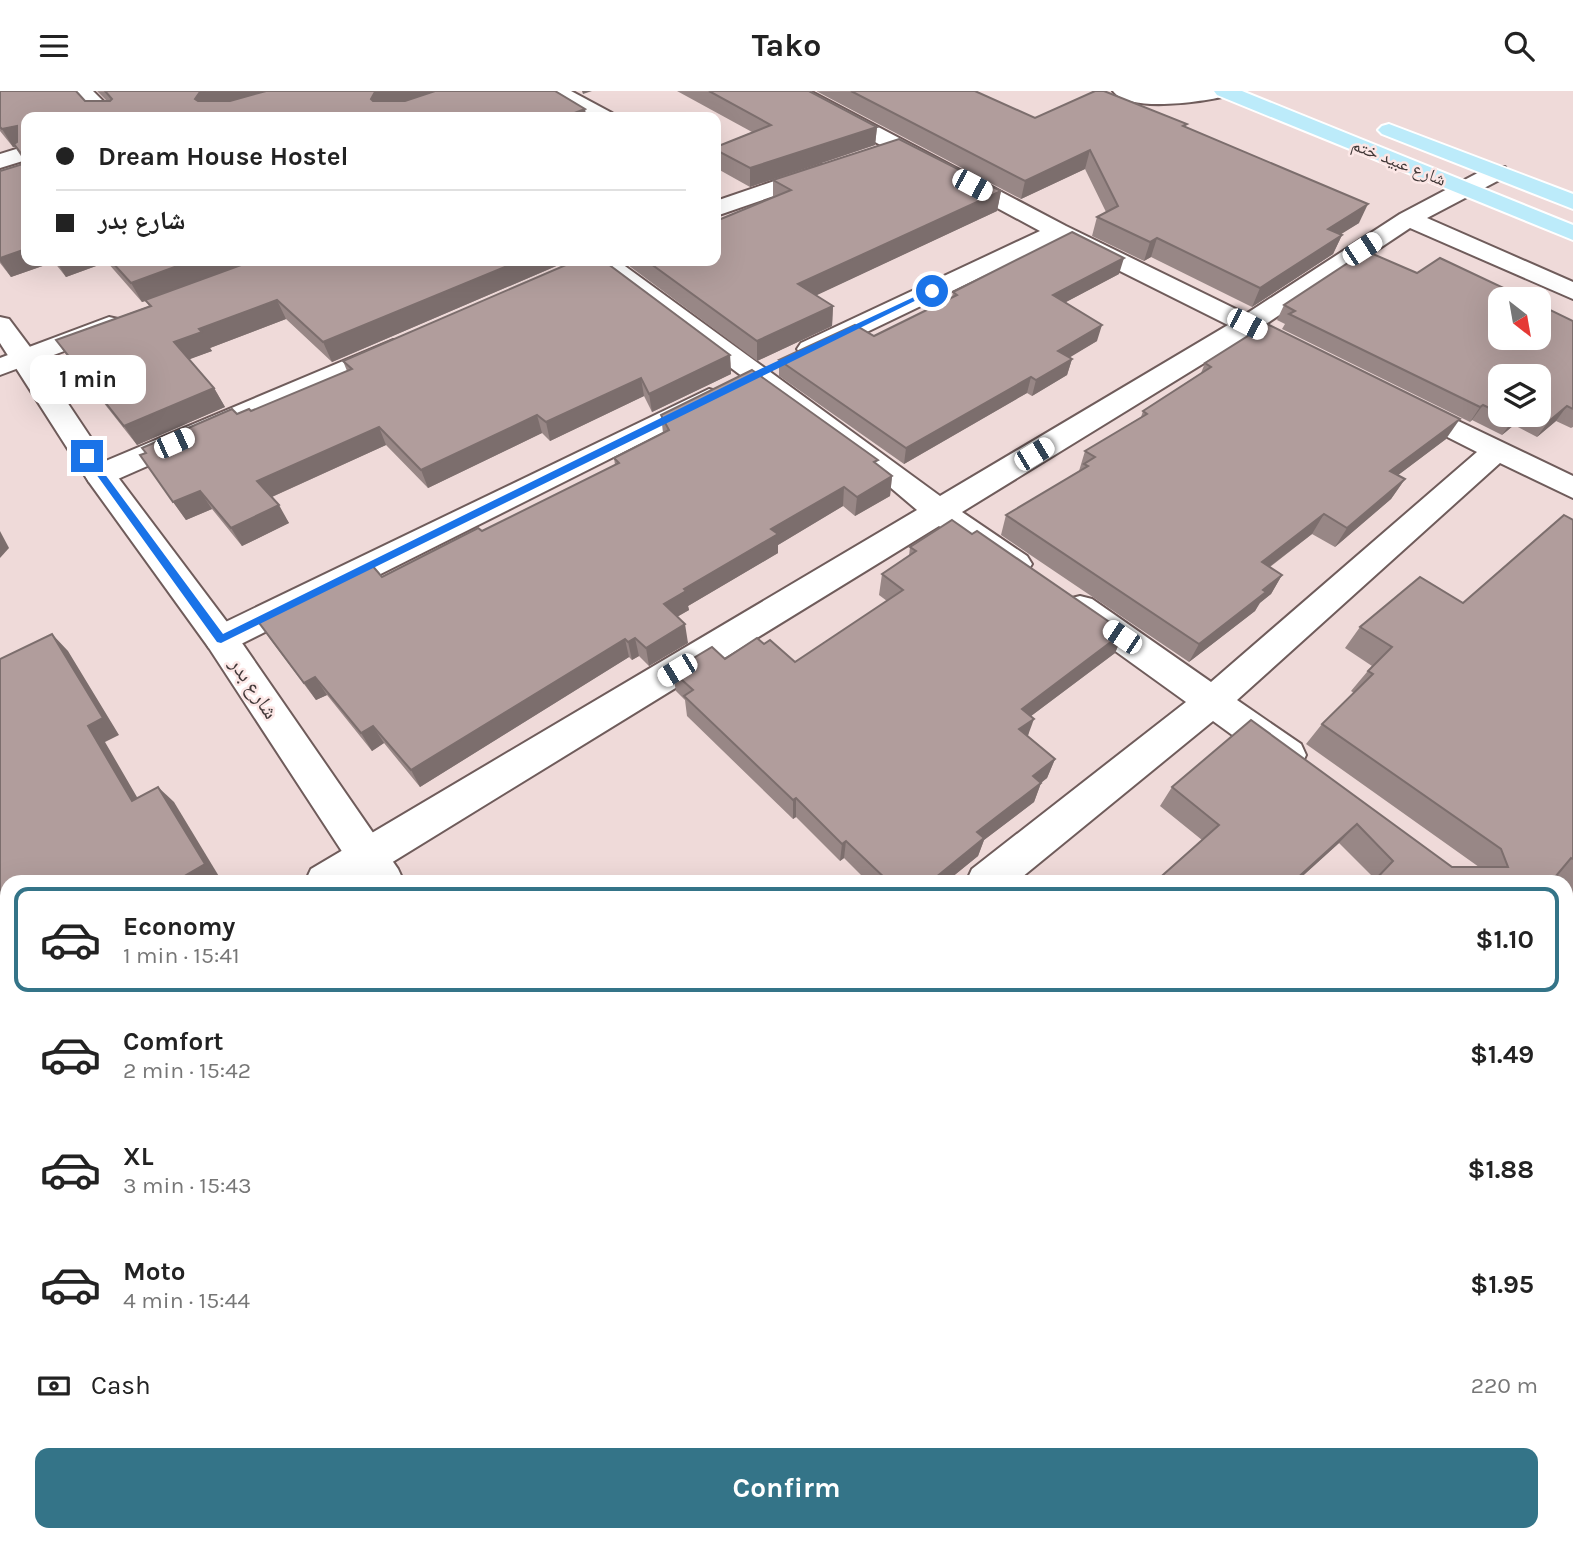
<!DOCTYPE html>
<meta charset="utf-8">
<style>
body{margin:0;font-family:Karla,"Noto Naskh Arabic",sans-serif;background:#f2f2f2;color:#222;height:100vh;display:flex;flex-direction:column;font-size:26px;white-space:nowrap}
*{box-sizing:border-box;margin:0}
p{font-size:23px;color:#767676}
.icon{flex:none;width:38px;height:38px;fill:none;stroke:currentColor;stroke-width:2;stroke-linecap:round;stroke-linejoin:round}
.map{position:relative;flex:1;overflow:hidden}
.panel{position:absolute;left:0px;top:784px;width:1573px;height:667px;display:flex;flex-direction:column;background:#fff;border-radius:21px 21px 0 0;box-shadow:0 7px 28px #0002}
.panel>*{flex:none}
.top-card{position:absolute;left:21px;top:21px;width:700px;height:154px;border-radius:14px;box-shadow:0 7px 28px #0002;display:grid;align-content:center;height:154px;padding:0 35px;background:#fff}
.needle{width:46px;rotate:149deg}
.controls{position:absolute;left:1488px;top:196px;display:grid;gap:14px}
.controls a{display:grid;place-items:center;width:63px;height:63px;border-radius:14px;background:#fff;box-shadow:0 7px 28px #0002;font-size:35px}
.end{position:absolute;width:32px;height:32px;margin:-16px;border:9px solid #1a73e8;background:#fff;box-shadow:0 0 0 4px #fff}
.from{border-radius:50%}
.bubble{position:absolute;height:49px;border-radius:14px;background:#fff;box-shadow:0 7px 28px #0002;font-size:23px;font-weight:700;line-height:49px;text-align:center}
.car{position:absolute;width:21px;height:42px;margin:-21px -10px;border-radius:9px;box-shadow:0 0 5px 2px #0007;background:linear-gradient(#fff 24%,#345 0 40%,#fff 0 76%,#345 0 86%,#fff 0)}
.top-card b{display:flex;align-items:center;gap:24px;height:66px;font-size:26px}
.top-card b+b{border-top:2px solid #e0e0e0}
.top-card i{width:18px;height:18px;background:#222}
ul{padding:12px 0 0;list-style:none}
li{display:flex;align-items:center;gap:21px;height:105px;margin:0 14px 10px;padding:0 21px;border:4px solid transparent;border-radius:14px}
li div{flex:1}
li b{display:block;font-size:26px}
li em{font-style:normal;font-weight:700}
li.selected{border-color:#347488}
li>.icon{width:63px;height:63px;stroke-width:1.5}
.pay{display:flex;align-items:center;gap:18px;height:77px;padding:0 35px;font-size:26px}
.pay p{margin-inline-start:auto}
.button{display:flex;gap:14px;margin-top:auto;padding:14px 35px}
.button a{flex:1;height:80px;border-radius:14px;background:#347488;color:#fff;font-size:28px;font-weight:700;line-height:80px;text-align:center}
header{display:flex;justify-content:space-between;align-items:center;height:91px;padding:0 35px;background:#fff;font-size:32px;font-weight:700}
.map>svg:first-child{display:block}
</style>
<header><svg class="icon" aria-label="menu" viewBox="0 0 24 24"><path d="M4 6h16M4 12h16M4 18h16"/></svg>Tako<svg class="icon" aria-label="search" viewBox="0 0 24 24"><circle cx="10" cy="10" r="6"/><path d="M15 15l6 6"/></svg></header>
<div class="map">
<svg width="1573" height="1450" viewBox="0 0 1573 1450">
<rect width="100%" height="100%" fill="#efdad9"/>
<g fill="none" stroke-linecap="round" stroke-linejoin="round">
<defs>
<g id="minor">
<path d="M71,0H93L119,26H97Z"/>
<path d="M546,0H571L612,22L615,26H590L549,4Z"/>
<path d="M785,0H810L1066,135L1246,223L1400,123L1489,76H1505L1508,81L1505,86L1427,127L1573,191V208L1410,137L1266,233L1278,243L1274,249L1265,251L1248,245L962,421L1027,465L1032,473L1027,481L1016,484L1005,481L939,435L360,791H305L311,778L917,419L884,391L594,175L591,170H618L940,405L1228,234L1058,149L819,264L810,266L801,264L797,258L801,252L1040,140L788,4Z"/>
<path d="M1113,0H1234L1231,4C1206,10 1130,23 1113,0Z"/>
<path d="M26,55V69L0,77V63Z"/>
<path d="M821,74L829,76L832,81L829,86L716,125V110Z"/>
<path d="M109,226L118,228L122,234L118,240L0,284V267Z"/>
<path d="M393,249L402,251L406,257L402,263L111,391L100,394L89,391L85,384L89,377Z"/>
<path d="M709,298L719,301L723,307L719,313L233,557L221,561L209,557L204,548L209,539Z"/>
<path d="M1406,305L1573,385V407L1500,372L1237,609L1301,653L1306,664L1301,675L1288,679L1275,675L1213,630L1016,791H966L972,778L1186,611L1068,526L1063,517L1068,508L1080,505L1092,508L1211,591L1477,361L1396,320L1392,314L1396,308Z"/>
<path d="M1566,847L1573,849V890L1566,887Z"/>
<path d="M7,957V1002L0,1005V960Z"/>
<path d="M1573,975V1027L1566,1030V978Z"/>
<path d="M300,1444H362L360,1450H298Z"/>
<path d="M1211,1444H1270L1268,1450H1209Z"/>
</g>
<g id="tertiary">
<path d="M0,226L9,228L33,260L111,377L233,539L398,778L404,791H362L209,557L89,391L0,252Z"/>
<path d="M796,1444H855L857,1450H798Z"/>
</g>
<g id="primary">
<path d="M1214,0H1242L1573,134V149L1217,4Z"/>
<path d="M1389,33L1573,103V118L1382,43L1378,39L1382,35Z"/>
</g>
</defs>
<!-- minor casing -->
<use href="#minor" stroke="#6f5c5b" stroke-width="4"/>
<!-- tertiary casing -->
<use href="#tertiary" stroke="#6f5c5b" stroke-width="4"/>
<!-- primary casing -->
<use href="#primary" stroke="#fff" stroke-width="4"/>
<!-- minor -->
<use href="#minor" fill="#fff" fill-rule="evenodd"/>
<!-- tertiary -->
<use href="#tertiary" fill="#fff" fill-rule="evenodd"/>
<!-- primary -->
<use href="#primary" fill="#bcebfa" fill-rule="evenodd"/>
</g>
<!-- wall -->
<g fill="#988786" fill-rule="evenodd">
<path d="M0,0L85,10H107L97,0H556L585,18L586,26H26V170H568L332,271L286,228L210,257L212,260L189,268L214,297L225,316L137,354L69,268L56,249L149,215L146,210L142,211L107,171L66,186L54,171L11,186L0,172V80L26,73L15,56H13L0,40Z"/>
<path d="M677,0H809L877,36L875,54L750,96L716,77V56L752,41Z"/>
<path d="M816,0H975L1035,27L1186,36L1359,132L1340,143L1342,144L1333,163L1252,216L1151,166L1144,170L1092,145L1097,126L1106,121L1085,78L1021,108Z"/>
<path d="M773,89L1001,100L997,120L816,204L833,215L832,235L757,270L628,174L627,170H716L773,106Z"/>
<path d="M1417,182L1573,230V336L1571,337L1556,330L1537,346L1514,334L1502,344L1472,329L1470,331L1282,238L1285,233L1277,229L1284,214ZM1500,285L1538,324H1500Z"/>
<path d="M1119,183L1066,211L1097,250L1069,266L1072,268L1067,284L1032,305L1027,302L904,373L779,285V269L874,245L952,206L953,201Z"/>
<path d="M730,264L731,283L652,321L644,305L550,350L542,342L428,397L386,354L272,406L289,432L242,455L212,418L186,429L140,364L237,323L251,320L347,280L343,270Z"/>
<path d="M1205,272L1446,348L1398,384L1405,388L1391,408L1335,456L1312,443L1270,476L1282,484L1271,503L1259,512L1255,520L1189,571L1001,444L1006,424L1079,380L1085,360L1141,326L1143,320L1201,282Z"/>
<path d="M661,324L878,374L892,385L890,405L855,425L843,415L778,454V462L688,515L689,519L677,526L688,552L649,575L639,565L632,569L629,566L420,696L384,652L372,660L327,604L316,609L270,548L257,529L382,486L482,440L615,374L614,367L663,342Z"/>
<path d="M1573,429V802L1566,798V791H1556L1553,789L1551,791H1370L1374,787L1339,752L1296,791H1155L1202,749L1160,715L1172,696L1251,629L1452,776H1479L1306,653L1322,633L1354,602L1351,600L1372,575L1345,557L1360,536L1463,512Z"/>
<path d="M972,443L1124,541L1115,562L1031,625L1028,645L1055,668L1047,687L1041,692L1034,711L984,749L978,765L946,791H868L844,767L840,770L796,726L793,728L687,625L685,609L676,600L672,580L725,568L764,553L795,571L887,510L879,504L882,483L909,465L910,456Z"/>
<path d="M1573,1083V1294L1566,1305V1092Z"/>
<path d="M1566,1436L1573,1437V1450H1532L1536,1444H1566Z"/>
<path d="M964,1444H1025L1020,1450H969Z"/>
<path d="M1358,1444H1522L1528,1450H1354Z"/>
</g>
<!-- shaded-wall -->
<g fill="#7c6e6d">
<path d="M205,0H273L208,19L195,8L200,1Z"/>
<path d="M380,0H438L381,20L371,8L375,1Z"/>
<path d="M582,0H592L583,3Z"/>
<path d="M585,18L586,26H564Z"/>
<path d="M17,35L26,53L13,56L2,38Z"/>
<path d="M877,36L875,54L750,96V77Z"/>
<path d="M1090,59L1085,78L1021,108L1025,90Z"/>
<path d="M1001,100L997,120L798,213V193Z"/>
<path d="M1368,113L1359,132L1319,157L1328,138Z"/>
<path d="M1342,144L1333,163L1252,216L1260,197Z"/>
<path d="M1157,147L1151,166L1144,170L1150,151Z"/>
<path d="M26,158V170H53L54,171L11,186L0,170V167Z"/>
<path d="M1124,167L1119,183L1049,220L1053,204Z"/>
<path d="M56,170H106L107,171L66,186Z"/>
<path d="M191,170H252L142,211L131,192Z"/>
<path d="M519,170H568L332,271L323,251Z"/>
<path d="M277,209L286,228L210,257L212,260L185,270L174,251L199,238Z"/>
<path d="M833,215L832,235L757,270V250Z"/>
<path d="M1102,234L1097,250L1054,276L1058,260Z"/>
<path d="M730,264L731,283L652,321L649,303Z"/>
<path d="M1072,268L1067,284L1032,305L1036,289Z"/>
<path d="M1031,286L1027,302L904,373L906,357Z"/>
<path d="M641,287L644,305L550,350L546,331Z"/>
<path d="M214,297L225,316L137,354L124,335Z"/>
<path d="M1483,314L1472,329L1470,331L1480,316Z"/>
<path d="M1567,315L1556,330L1537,346L1548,331Z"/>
<path d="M537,324L542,342L428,397L421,379Z"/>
<path d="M1520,324H1522L1514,334L1502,344L1513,329Z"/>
<path d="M1460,328L1446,348L1377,400L1390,380Z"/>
<path d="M379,336L386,354L267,408L257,390Z"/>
<path d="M892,385L890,405L855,425L857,406Z"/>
<path d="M1405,388L1391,408L1335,456L1347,437Z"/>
<path d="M844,396L843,415L778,454V462L688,515L689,519L666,532L664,513L684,498L771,438Z"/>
<path d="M200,400L212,418L186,429L173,411Z"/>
<path d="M279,414L289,432L242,455L231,437Z"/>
<path d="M1324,423L1312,443L1251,490L1262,471Z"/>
<path d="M0,440L9,457L0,467Z"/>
<path d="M1282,484L1271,503L1260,512L1255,520L1189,571L1199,553Z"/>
<path d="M685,533L688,552L649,575L646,557Z"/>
<path d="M1124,541L1115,562L1015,637L1022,618Z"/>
<path d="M52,543L68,560L119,644L105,651L148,725L132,710L88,635Z"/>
<path d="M635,547L639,565L632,569L628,551Z"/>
<path d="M625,548L629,566L420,696L411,679Z"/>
<path d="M315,586L327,604L316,609L304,592Z"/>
<path d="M1034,628L1027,647L1019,638Z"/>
<path d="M373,635L384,652L372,660L361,642Z"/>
<path d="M1055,668L1047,687L1028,702L1041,692L1034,711L984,749L978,765L946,791H930L977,741L1033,685Z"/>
<path d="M158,696L174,711L220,787L213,791H174Z"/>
<path d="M796,707V726L793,728V709Z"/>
<path d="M1357,733L1339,752L1296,791H1293Z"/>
<path d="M846,750L844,767L840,770L842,753Z"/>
<path d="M7,916V958L3,956L0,957V920Z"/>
<path d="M0,1104L5,1106L7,1112V1202L0,1180Z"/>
<path d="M108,1444H131L123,1450H100Z"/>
<path d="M181,1444H202L194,1450H174Z"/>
</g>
<!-- building -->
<g fill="#b19d9c" stroke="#7c6e6d" stroke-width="2">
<path d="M0,0H76L85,10H110L112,8L105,0H205L200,1L195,8L198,10H230L266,0H380L375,1L371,8L373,10H405L435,0H555L585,18L564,26H26V69L14,53L17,51V35L2,38L0,36Z"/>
<path d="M709,0H809L877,36L750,77L716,59V56L771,34Z"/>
<path d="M851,0H975L1035,27L1095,0H1104L1187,33L1183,35L1368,113L1328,138L1342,144L1260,197L1157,147L1150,151L1097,126L1118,115L1090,59L1025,90Z"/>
<path d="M899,48L1001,100L798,193L833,215L757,250L647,170H716V130L791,99L773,89Z"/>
<path d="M26,72V158L0,167V80Z"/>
<path d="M1072,141L1124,167L1053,204L1102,234L1058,260L1072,268L1036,289L1031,286L906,357L779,269L855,234L874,245L957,204L953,201Z"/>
<path d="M1366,160L1417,182L1440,167L1527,208H1500V247H1538V213L1573,230V318L1567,315L1548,331L1534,324H1538V285H1500V322L1483,314L1480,316L1289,223L1295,220L1284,214Z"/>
<path d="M111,170H191L131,192Z"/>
<path d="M252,170H519L323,251L277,209L199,238L202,241L174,251L214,297L124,335L56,249L151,215L145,209Z"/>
<path d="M575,170H604L730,264L649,303L641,287L546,331L537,324L421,379L379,336L257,390L279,414L231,437L200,400L173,411L140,364L146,362L142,357L232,318L237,323L249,318L251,320L352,278L343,270Z"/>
<path d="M1267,233L1460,328L1390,380L1405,388L1347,437L1324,423L1262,471L1282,484L1263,499L1266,501L1199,553L1006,424L1088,375L1084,373L1095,366L1085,360L1147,323L1143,320L1211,276L1205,272Z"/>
<path d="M752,279L878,369L874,371L892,385L857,406L844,396L771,438L778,443L684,498L686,500L664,513L685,533L646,557L635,547L628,551L625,548L411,679L373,635L361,642L315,586L304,592L257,529L371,473L382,486L478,437L482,440L619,372L614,367L669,339L661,324Z"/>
<path d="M1503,324H1520L1513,329Z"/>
<path d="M1564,424L1573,429V768L1571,767L1551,791H1373L1393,770L1357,733L1293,791H1155L1219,734L1172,696L1251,629L1452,776H1508L1501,758L1322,633L1373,583L1368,580L1392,556L1360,536L1420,486L1463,512Z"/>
<path d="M952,429L972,443L977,440L1124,541L1022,618L1034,628L1019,638L1055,668L1033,685L1041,692L977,741L984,747L930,791H889L846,750L842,753L796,707L793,709L684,605L693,599L672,580L712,556L725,568L757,547L764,553L770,549L795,571L903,499L882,483L916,460L910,456Z"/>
<path d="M52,543L103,627L88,635L132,710L158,696L205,773L174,791H7V916L0,920V568Z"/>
<path d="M0,925L4,939L0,942Z"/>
<path d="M1573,1112V1294L1566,1305V1121Z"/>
<path d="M0,1180L7,1202V1444H108L100,1450H0Z"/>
<path d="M1573,1439V1450H1567Z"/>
<path d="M146,1444H181L174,1450H148Z"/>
<path d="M402,1444H686L680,1450H405Z"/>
<path d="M968,1444H1025L1020,1450H973Z"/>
<path d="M1385,1444H1522L1528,1450H1381Z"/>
</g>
<!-- route -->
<path fill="#1a73e8" d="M929,199L935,200L221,552L217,551L83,365L90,363L223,543L752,282Z"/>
<g text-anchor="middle" stroke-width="5" stroke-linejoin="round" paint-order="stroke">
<!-- far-street labels -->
<g font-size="18" fill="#413838" stroke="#fce7e6">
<text transform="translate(1399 71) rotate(22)" y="6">شارع عبيد ختم</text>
</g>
<!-- street labels -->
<g font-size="21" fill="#413838" stroke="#fce7e6">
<text transform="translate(254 597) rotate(56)" y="7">شارع بدر</text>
</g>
</g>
</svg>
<div class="controls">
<a><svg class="needle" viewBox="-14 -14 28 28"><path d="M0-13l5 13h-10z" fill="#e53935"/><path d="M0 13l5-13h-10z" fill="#767676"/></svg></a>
<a><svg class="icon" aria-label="layers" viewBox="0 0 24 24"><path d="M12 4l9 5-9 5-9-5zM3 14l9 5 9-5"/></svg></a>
</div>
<i class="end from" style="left:932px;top:200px"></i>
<i class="end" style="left:87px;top:365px"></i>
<div class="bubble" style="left:30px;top:264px;width:116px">1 min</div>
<i class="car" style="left:972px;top:94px;rotate:118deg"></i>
<i class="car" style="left:1362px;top:158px;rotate:57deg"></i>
<i class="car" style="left:1247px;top:233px;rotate:117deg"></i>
<i class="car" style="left:174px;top:352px;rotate:66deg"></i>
<i class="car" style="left:1034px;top:363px;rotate:59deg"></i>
<i class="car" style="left:1122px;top:546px;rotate:304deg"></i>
<i class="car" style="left:677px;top:579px;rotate:239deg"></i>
<div class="top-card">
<b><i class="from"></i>Dream House Hostel</b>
<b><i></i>شارع بدر</b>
</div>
<section class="panel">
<ul>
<li class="selected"><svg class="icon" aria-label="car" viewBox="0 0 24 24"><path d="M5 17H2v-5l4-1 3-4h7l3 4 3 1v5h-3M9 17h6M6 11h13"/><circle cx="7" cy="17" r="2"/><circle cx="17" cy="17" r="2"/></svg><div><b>Economy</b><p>1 min · 15:41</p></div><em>$1.10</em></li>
<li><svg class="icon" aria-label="car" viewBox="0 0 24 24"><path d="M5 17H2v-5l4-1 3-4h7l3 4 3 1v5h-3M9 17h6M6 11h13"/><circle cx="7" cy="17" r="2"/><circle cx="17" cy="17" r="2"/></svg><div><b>Comfort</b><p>2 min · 15:42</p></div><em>$1.49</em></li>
<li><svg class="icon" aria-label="car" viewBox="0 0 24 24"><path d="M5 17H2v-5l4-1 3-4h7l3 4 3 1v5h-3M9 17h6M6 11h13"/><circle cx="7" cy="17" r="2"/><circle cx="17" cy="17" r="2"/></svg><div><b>XL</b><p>3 min · 15:43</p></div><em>$1.88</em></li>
<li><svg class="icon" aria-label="car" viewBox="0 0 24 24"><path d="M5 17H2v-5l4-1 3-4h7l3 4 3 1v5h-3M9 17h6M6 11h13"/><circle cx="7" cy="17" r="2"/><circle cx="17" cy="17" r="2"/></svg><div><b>Moto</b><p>4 min · 15:44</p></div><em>$1.95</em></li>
</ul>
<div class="pay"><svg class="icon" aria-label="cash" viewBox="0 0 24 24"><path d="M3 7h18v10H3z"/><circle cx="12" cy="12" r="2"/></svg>Cash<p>220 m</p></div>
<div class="button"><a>Confirm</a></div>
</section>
</div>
